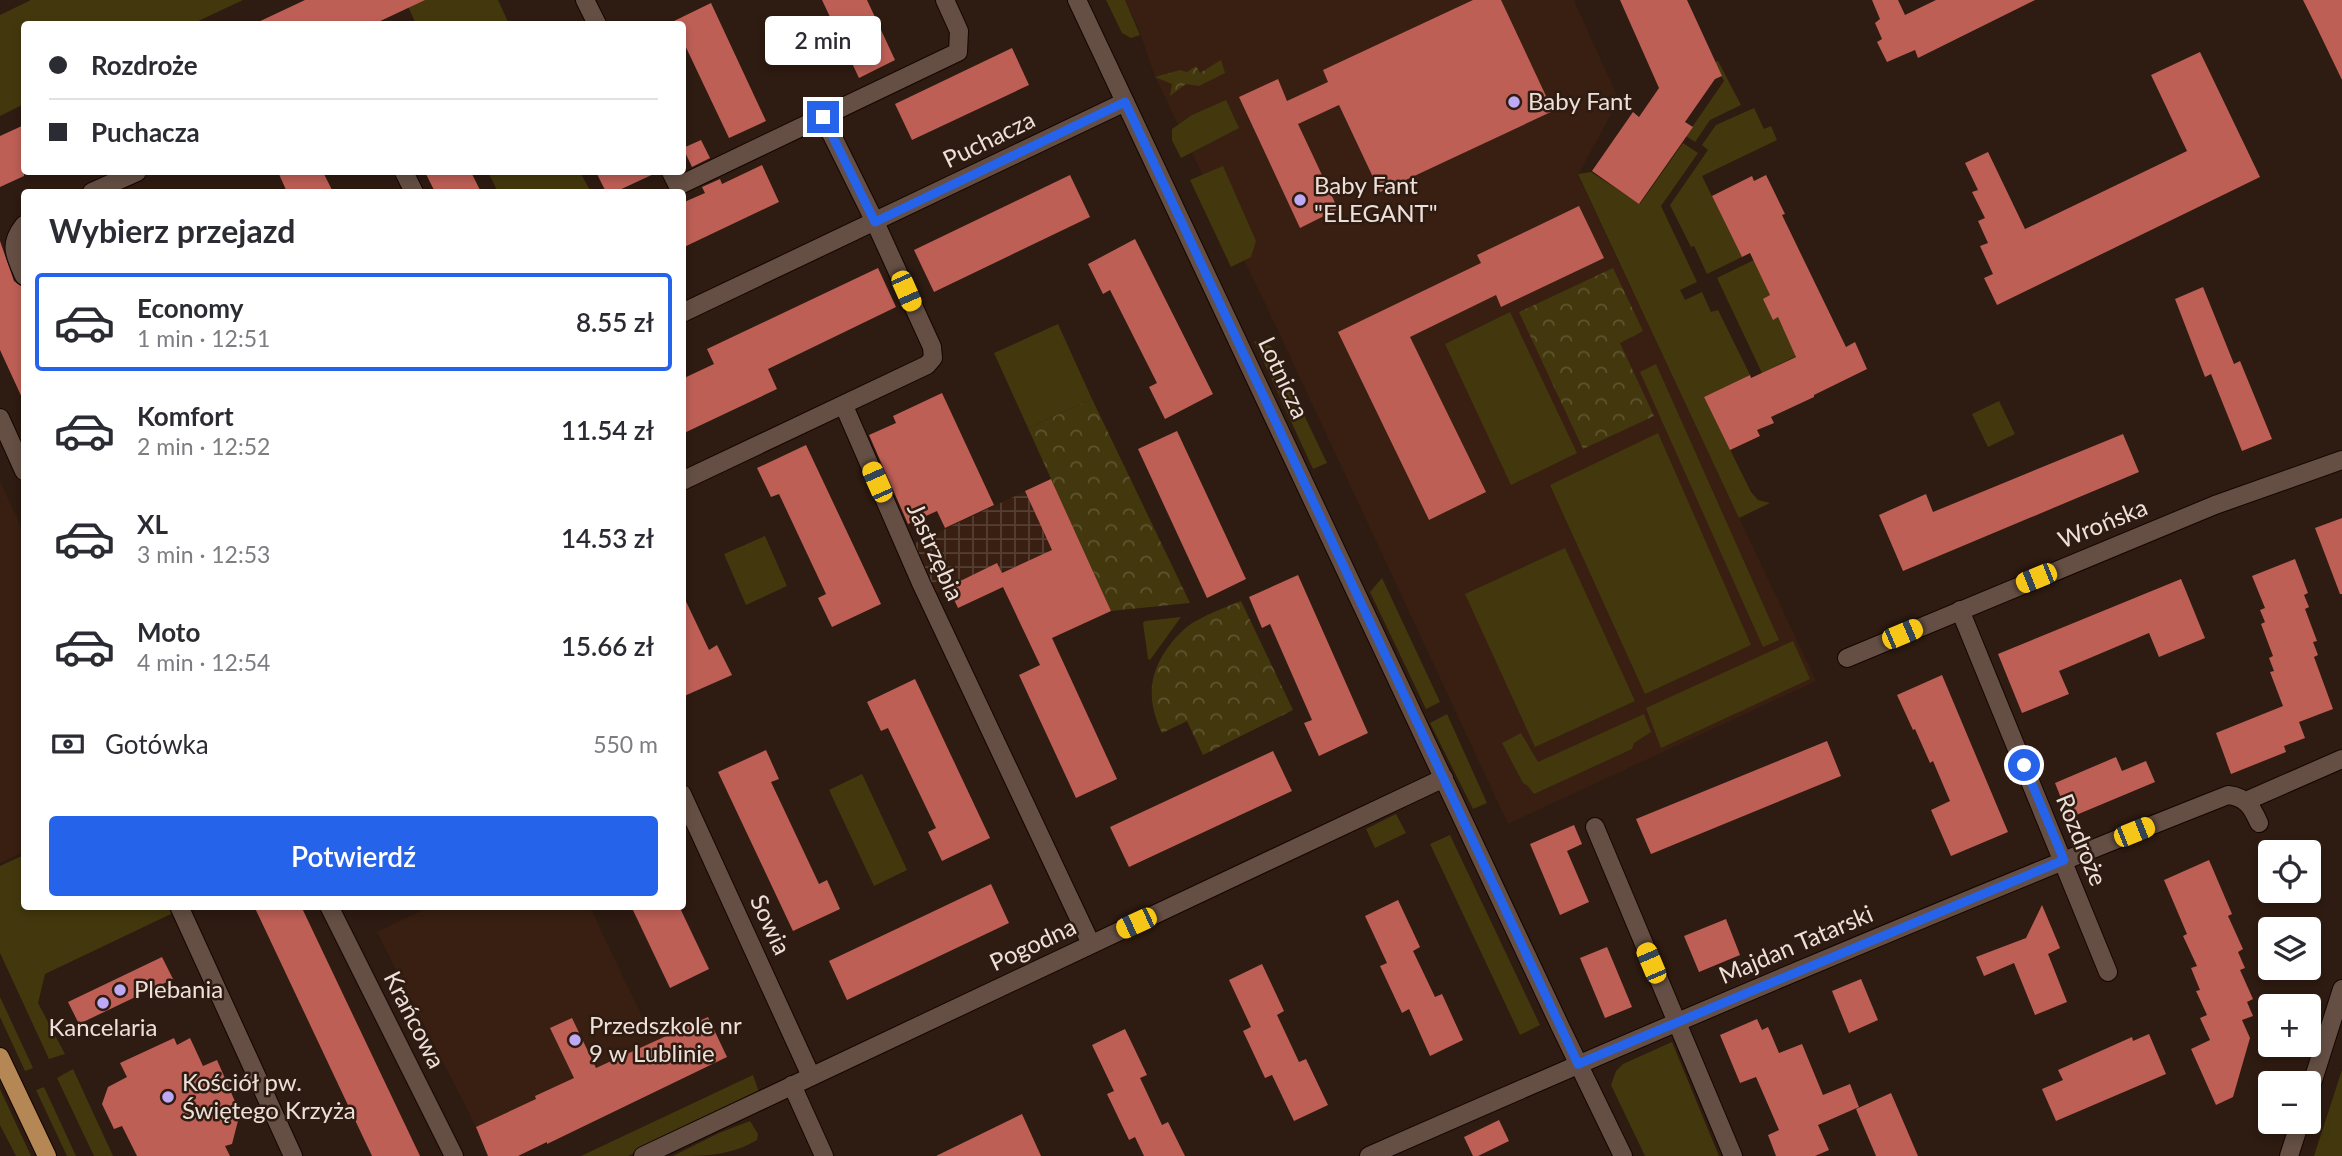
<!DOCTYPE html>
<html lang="pl">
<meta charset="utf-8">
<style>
body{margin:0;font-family:Lato,sans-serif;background:#f7f7f7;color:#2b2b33;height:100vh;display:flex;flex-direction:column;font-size:26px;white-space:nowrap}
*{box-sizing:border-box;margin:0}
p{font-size:23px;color:#7c7c81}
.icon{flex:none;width:38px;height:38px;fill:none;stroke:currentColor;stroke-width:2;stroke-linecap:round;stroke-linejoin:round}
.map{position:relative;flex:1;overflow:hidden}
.side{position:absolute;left:21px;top:189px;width:665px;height:721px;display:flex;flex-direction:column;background:#fff;border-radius:7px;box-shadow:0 4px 10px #0003}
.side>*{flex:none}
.top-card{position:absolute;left:21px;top:21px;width:665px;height:154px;border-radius:7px;box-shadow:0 4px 10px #0003;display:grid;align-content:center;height:154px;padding:0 28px;background:#fff}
.buttons{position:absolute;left:2258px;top:840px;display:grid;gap:14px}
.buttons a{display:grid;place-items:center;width:63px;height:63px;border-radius:7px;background:#fff;box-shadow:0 4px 10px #0003;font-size:35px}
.end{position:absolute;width:32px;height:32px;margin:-16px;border:9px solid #2563eb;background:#fff;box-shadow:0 0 0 4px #fff}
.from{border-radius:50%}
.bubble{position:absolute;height:49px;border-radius:7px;background:#fff;box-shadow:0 4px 10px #0003;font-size:23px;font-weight:600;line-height:49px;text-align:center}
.car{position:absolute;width:21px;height:42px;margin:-21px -10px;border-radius:9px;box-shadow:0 0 5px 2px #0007;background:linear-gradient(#f5c518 24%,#345 0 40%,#f5c518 0 76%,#345 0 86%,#f5c518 0)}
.top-card b{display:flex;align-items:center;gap:24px;height:66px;font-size:26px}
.top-card b+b{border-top:2px solid #e1e1e2}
.top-card i{width:18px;height:18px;background:#2b2b33}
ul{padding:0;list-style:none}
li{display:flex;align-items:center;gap:21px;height:98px;margin:0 14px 10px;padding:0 14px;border:4px solid transparent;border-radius:7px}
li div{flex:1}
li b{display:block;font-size:26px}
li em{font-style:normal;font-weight:600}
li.selected{border-color:#2563eb}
li>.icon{width:63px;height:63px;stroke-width:1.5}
h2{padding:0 28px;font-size:32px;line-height:84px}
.pay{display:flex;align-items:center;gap:18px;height:77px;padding:0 28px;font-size:26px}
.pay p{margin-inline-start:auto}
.primary-button{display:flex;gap:14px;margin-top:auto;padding:14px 28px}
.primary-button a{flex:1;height:80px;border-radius:7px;background:#2563eb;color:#fff;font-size:28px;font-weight:600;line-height:80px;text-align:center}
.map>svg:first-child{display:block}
</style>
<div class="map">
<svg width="2342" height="1156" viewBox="0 0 2342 1156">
<defs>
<pattern id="industrial-grid" width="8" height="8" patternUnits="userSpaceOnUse" patternTransform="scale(1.75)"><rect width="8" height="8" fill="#381f11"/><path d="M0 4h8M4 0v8" fill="none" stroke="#553f33"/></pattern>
<pattern id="forest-crowns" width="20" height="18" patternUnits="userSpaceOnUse" patternTransform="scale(1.75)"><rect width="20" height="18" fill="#43380d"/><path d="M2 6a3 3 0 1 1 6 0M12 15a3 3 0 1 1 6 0" fill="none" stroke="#5e5430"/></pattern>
</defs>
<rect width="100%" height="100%" fill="#2e1b11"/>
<!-- built -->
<g fill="#381f11">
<path d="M1125,0H1574L1619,100L1578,175L1816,681L1508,824L1272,318L1155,77L1137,24Z"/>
<path d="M0,481L24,534V852L0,863Z"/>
<path d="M429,907H590L645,1023L708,1017L727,1057L547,1144L546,1142L518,1156H488L476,1127L377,932Z"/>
</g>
<!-- industrial -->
<path fill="url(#industrial-grid)" d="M1026,491L1041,525L1085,623L1002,573L997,563L932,595L911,545Z"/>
<!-- green -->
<g fill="#43380d">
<path d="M31,0H243L192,24H24V104L0,116V15Z"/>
<path d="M405,0H498L509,24H416Z"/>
<path d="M1106,0H1125L1140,35L1131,38L1122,33Z"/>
<path d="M1718,61L1741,105L1710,120L1695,142L1686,136L1724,81L1715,62Z"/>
<path d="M1226,100L1239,128L1181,158L1172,140V129L1192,115Z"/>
<path d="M1754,108L1764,129L1771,126L1777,140L1702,176L1742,257L1707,274L1694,246L1691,247L1670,205L1708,150L1702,145L1716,125Z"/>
<path d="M1683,143L1698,153L1661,206L1697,282L1680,290L1685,300L1702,292L1711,312L1718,310L1750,375L1704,397L1751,492L1758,500L1770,503L1739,518L1578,174L1591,172L1640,204Z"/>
<path d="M1223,166L1256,241L1251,257L1231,267L1190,180Z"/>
<path d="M488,172H580L591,192H498Z"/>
<path d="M1754,260L1770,295L1774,319L1778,317L1783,328L1787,326L1800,354L1762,373L1717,278Z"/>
<path d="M1510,312L1577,453L1511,485L1445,344Z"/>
<path d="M1058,324L1092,399L1028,428L994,353Z"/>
<path d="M1254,341L1271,346L1327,463L1313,469Z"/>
<path d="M1656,364L1779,640L1763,647L1640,372Z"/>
<path d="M1999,401L2015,434L1988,447L1972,414Z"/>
<path d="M1658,433L1751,645L1645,694L1550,485Z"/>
<path d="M765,536L787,586L746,605L724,554Z"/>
<path d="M1565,548L1635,701L1535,747L1465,594Z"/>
<path d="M1382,578L1440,702L1426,709L1370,592Z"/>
<path d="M1181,617L1150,660L1148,659L1143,623L1145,621Z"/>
<path d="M1793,641L1810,679L1661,748L1646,708Z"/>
<path d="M1447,714L1487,803L1473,809L1430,723Z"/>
<path d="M1644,714L1651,732L1634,743L1632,749L1534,794L1528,786L1523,783L1502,743L1521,733L1538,762Z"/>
<path d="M862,774L907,870L874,886L829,790Z"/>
<path d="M1396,814L1406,833L1375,848L1366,829Z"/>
<path d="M1450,835L1540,1025L1520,1035L1430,844Z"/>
<path d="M24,855V906H170L173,913L45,974L38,1003L65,1054L49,1059L0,953V866Z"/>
<path d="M0,997L33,1068L25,1071L0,1017Z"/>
<path d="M1672,1042L1719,1156H1645L1611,1085L1616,1071L1623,1064Z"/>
<path d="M73,1069L113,1156H94L57,1078Z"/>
<path d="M2342,1070V1156H2314Z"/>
<path d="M753,1075L759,1092L628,1156H581Z"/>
<path d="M44,1087L76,1156H67L36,1090Z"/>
<path d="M0,1089L31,1156H16L0,1125Z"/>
<path d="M750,1121L758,1134L757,1140C730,1156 705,1156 673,1156L719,1133Z"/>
</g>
<!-- forest -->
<g fill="url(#forest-crowns)">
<path d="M1221,60L1225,73L1199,86L1186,84L1170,96L1172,84L1155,77L1180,70L1187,72L1196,66L1200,73Z"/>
<path d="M1613,268L1643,331L1620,343L1654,416L1583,449L1519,312Z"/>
<path d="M1092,399L1190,603L1111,611L1028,428Z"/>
<path d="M1241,601L1293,710L1203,755L1187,721L1162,733C1146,699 1148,672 1172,642C1179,634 1186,626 1196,621C1210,613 1226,607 1241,601Z"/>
</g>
<!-- building -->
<g fill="#be5f56">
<path d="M305,0H425L374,24H254Z"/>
<path d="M822,0H867L895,60L859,78Z"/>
<path d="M1473,0H1501L1553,111L1380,192L1339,105L1298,124L1338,209L1300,228L1239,97L1278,79L1287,101L1328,82L1323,70Z"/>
<path d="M1620,0H1687L1722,76L1715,79L1685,122L1693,127L1639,204L1592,171L1633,112L1639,117L1659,88Z"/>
<path d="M1872,0H1898L1905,15L1936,0H2035L1918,58L1915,50L1887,62L1877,42L1882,39L1875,23L1880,19Z"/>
<path d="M2303,0H2342V80L2317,28Z"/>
<path d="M711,3L766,121L729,138L682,39V24H676L674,21Z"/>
<path d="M1012,48L1029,85L912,140L895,104Z"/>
<path d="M2200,52L2260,177L1997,305L1984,278L1993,274L1980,246L1988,243L1978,221L1985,218L1972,192L1978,190L1965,163L1988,152L2025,229L2187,151L2151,75Z"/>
<path d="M24,125V176L0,187V136Z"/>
<path d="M701,140L710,158L692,167L683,148Z"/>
<path d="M762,165L779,202L682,248V203L705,193L702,187L720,179L722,184Z"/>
<path d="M278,172H323L333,192H287Z"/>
<path d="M425,172H471L481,192H435Z"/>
<path d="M596,172H658L615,192H606Z"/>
<path d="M1070,175L1090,217L934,292L914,250Z"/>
<path d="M1766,175L1785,214L1782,215L1846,347L1855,342L1867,369L1814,395V397L1771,417L1774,423L1757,430L1760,436L1730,450L1704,397L1750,375L1751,378L1796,357L1778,317L1773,320L1763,299L1770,295L1750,253L1742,257L1712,196L1752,176L1754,181Z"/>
<path d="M1579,206L1604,258L1501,307L1496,295L1410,337L1486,492L1429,520L1338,332L1481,263L1477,255Z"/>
<path d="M1135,239L1213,394L1165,419L1149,387L1157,383L1110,290L1103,294L1088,264Z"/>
<path d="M0,241L14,281L22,287L24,293V402L0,350Z"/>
<path d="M878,268L896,307L768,369L777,389L682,434V379L714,364L707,349Z"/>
<path d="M2203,287L2234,364L2240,361L2272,439L2242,451L2211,374L2205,377L2175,299Z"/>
<path d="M942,393L994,505L945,528L937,511L908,524L869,435L896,423L893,416Z"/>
<path d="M1177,431L1246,579L1207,598L1138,449Z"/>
<path d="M2123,434L2139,472L1903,571L1879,515L1926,494L1933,512Z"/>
<path d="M806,445L881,604L832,627L818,598L826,594L779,494L771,497L757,468Z"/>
<path d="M1051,479L1111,611L1052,638L1117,779L1076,798L1019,675L1040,665L1003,587L958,608L948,587L997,563L1002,573L1052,550L1025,491Z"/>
<path d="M2342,518V594H2340L2315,528Z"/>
<path d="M2295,559L2308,593L2304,595L2309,607L2305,609L2317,641L2313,642L2318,655L2314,657L2333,709L2299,722L2305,738L2284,746L2286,752L2231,774L2216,733L2283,706L2270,672L2274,671L2269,658L2273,656L2261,624L2265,622L2260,610L2265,608L2252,576Z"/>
<path d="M1298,575L1368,733L1319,756L1304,723L1312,720L1270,624L1262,628L1249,597Z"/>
<path d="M2181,579L2205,638L2159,657L2149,633L2059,671L2069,694L2022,713L1998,654Z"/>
<path d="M682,593L709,650L717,645L732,675L682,697Z"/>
<path d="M1942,675L2008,832L1951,856L1931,810L1950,801L1933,761L1930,763L1915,729L1913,730L1897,695Z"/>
<path d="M915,679L990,838L942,861L928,832L936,828L888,728L881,731L867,702Z"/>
<path d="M1827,741L1841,776L1651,854L1636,819Z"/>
<path d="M766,750L779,779L771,782L819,884L827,880L840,909L793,931L718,772Z"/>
<path d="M1273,751L1292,791L1129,867L1110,827Z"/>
<path d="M2116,757L2122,771L2146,761L2155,782L2069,818L2055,783Z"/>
<path d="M1574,825L1582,844L1567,851L1589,902L1560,915L1530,844Z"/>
<path d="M2209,860L2232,914L2228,916L2243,949L2238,952L2245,968L2240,970L2253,999L2247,1002L2253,1016L2242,1020L2250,1038L2233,1097L2216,1105L2191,1049L2210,1040L2200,1018L2207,1015L2196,991L2200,990L2191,968L2197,966L2183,936L2187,934L2164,880Z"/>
<path d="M991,884L1009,923L847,1000L829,961Z"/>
<path d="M1398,900L1420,947L1413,951L1435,997L1442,994L1463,1040L1430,1056L1409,1009L1402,1013L1380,966L1387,963L1365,916Z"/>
<path d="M2042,905L2060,948L2048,954L2067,1002L2035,1015L2014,963L1984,976L1976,957L2026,938Z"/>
<path d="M254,906H301L420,1156H372Z"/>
<path d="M631,906H679L709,969L670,988Z"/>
<path d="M1726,919L1740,955L1699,972L1684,936Z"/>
<path d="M1607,947L1632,1007L1605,1018L1580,958Z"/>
<path d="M162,957L173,979L79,1024L68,1002Z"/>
<path d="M1262,964L1284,1011L1277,1015L1299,1062L1306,1059L1328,1105L1294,1121L1272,1075L1265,1078L1243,1031L1251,1027L1229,980Z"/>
<path d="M1861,979L1878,1020L1849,1033L1832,991Z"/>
<path d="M708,1017L727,1057L547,1144V1142L518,1156H488L476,1127L536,1099L535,1096L574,1078L550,1028L572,1018L596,1068Z"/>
<path d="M1757,1019L1762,1030L1768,1027L1779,1053L1802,1044L1823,1095L1850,1084L1859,1107L1818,1125L1829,1150L1815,1156H1776L1768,1135L1779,1130L1756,1077L1740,1083L1720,1035Z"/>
<path d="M1125,1029L1147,1075L1140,1078L1162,1125L1168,1122L1185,1156H1144L1135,1137L1129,1140L1107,1094L1114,1091L1092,1045Z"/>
<path d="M2149,1034L2166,1074L2056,1121L2042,1089L2063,1080L2058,1070L2132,1037L2133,1041Z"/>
<path d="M174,1038L177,1045L190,1038L203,1066L217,1060L240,1113L232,1144L225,1146L230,1156H137L122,1126L114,1129L102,1104L108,1087L127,1077L120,1063Z"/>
<path d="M1891,1093L1918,1156H1876L1856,1109Z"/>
<path d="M1022,1114L1041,1156H936Z"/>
<path d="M1499,1120L1509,1141L1478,1156H1473L1464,1137Z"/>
</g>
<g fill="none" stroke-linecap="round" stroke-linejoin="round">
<defs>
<g id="minor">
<path d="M585,0L597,24"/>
<path d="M1077,0L1560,1026L1623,1156"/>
<path d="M404,172L414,192"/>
<path d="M671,172L678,186L958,52L959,31L945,0"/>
<path d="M92,192L137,172"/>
<path d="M24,225C8,245 15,255 24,276"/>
<path d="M682,313L1125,102"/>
<path d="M844,406L921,583L1091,944"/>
<path d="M0,418L24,471"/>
<path d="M682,481L927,365L933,358L932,347L875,222L823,117"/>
<path d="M1960,610L2108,972"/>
<path d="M1847,658L2215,505L2342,460"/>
<path d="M682,794L811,1076"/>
<path d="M2246,801L2342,759"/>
<path d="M1595,827L1733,1156"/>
<path d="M179,906L293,1156"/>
<path d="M329,906L454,1156"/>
<path d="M792,1085L824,1156"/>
<path d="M2308,1096L2342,989"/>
<path d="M643,1156L1444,778"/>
<path d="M1369,1156C1653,1031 1939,909 2228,795C2246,797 2252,807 2259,823"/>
<path d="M2289,1156L2300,1122"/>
</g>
<path id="primary" d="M0,1057L47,1156"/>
</defs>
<!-- minor casing -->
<use href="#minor" stroke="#150601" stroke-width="20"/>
<!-- primary casing -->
<use href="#primary" stroke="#150601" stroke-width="20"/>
<!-- minor -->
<use href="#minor" stroke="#654f44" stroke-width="18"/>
<!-- primary -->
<use href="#primary" stroke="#b48754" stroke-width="18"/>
</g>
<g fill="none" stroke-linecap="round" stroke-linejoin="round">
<!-- route -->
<path stroke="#2563eb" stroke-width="9" d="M823,117L875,222L1125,102L1578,1064L2064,860L2024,765"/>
</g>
<!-- markers -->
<g fill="#bea9f5" stroke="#2e1b11" stroke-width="2.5">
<circle cx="1514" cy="102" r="7"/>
<circle cx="1300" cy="200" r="7"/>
<circle cx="120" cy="990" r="7"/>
<circle cx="103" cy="1003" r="7"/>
<circle cx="575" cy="1040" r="7"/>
<circle cx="168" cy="1097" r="7"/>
</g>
<g text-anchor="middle" stroke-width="5" stroke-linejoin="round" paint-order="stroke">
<!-- poi labels -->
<g font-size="24" fill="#ede0d9" stroke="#2e1b11" text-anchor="start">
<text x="1528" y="110">Baby Fant</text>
<text x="1314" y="194">Baby Fant<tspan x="1314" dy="28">"ELEGANT"</tspan></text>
<text x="134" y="998">Plebania</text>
<text x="589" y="1034">Przedszkole nr<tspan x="589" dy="28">9 w Lublinie</tspan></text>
<text x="103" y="1036" text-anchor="middle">Kancelaria</text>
<text x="182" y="1091">Kościół pw.<tspan x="182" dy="28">Świętego Krzyża</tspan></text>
</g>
<!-- street labels -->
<g font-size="24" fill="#ede0d9" stroke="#2e1b11">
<text transform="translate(989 140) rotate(-26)" y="8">Puchacza</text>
<text transform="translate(1283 378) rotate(65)" y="8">Lotnicza</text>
<text transform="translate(2103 524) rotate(-22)" y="8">Wrońska</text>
<text transform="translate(935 552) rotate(66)" y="8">Jastrzębia</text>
<text transform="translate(2081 840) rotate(68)" y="8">Rozdroże</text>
<text transform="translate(770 925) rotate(65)" y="8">Sowia</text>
<text transform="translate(1033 945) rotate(-25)" y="8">Pogodna</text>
<text transform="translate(1796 945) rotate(-23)" y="8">Majdan Tatarski</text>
<text transform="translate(414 1020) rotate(63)" y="8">Krańcowa</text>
</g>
</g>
</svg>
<div class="buttons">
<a><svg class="icon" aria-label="locate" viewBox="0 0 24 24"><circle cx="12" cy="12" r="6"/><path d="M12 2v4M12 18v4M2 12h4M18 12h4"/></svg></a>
<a><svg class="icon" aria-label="layers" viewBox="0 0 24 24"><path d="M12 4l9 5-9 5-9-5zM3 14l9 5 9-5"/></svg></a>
<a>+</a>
<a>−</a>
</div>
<i class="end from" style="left:2024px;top:765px"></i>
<i class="end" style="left:823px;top:117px"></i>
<div class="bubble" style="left:765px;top:16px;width:116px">2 min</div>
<i class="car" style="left:906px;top:291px;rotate:156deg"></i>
<i class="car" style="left:877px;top:482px;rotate:336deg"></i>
<i class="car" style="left:2036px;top:578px;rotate:248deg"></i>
<i class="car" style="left:1902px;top:634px;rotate:67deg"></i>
<i class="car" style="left:2134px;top:832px;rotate:68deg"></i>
<i class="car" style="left:1136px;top:923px;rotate:245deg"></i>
<i class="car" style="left:1651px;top:963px;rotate:337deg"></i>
<div class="top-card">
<b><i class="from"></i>Rozdroże</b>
<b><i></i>Puchacza</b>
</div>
<section class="side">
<h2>Wybierz przejazd</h2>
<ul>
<li class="selected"><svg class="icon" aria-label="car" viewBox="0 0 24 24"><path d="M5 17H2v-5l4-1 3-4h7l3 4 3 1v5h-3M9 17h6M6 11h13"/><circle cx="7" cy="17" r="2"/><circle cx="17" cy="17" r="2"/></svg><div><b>Economy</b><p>1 min · 12:51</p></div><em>8.55 zł</em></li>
<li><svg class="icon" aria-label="car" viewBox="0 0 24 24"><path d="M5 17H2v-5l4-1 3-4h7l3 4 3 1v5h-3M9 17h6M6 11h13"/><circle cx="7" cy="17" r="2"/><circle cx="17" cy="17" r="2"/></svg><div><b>Komfort</b><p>2 min · 12:52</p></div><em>11.54 zł</em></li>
<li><svg class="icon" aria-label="car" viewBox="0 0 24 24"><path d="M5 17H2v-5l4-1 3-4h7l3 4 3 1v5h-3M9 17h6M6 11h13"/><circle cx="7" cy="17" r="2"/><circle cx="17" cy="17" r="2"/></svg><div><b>XL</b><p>3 min · 12:53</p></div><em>14.53 zł</em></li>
<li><svg class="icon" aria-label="car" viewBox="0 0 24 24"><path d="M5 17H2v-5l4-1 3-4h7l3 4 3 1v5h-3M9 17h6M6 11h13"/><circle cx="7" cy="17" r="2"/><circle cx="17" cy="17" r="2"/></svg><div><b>Moto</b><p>4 min · 12:54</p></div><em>15.66 zł</em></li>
</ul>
<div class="pay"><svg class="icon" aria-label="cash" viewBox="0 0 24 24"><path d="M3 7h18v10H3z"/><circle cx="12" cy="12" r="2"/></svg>Gotówka<p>550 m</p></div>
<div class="primary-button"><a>Potwierdź</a></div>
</section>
</div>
